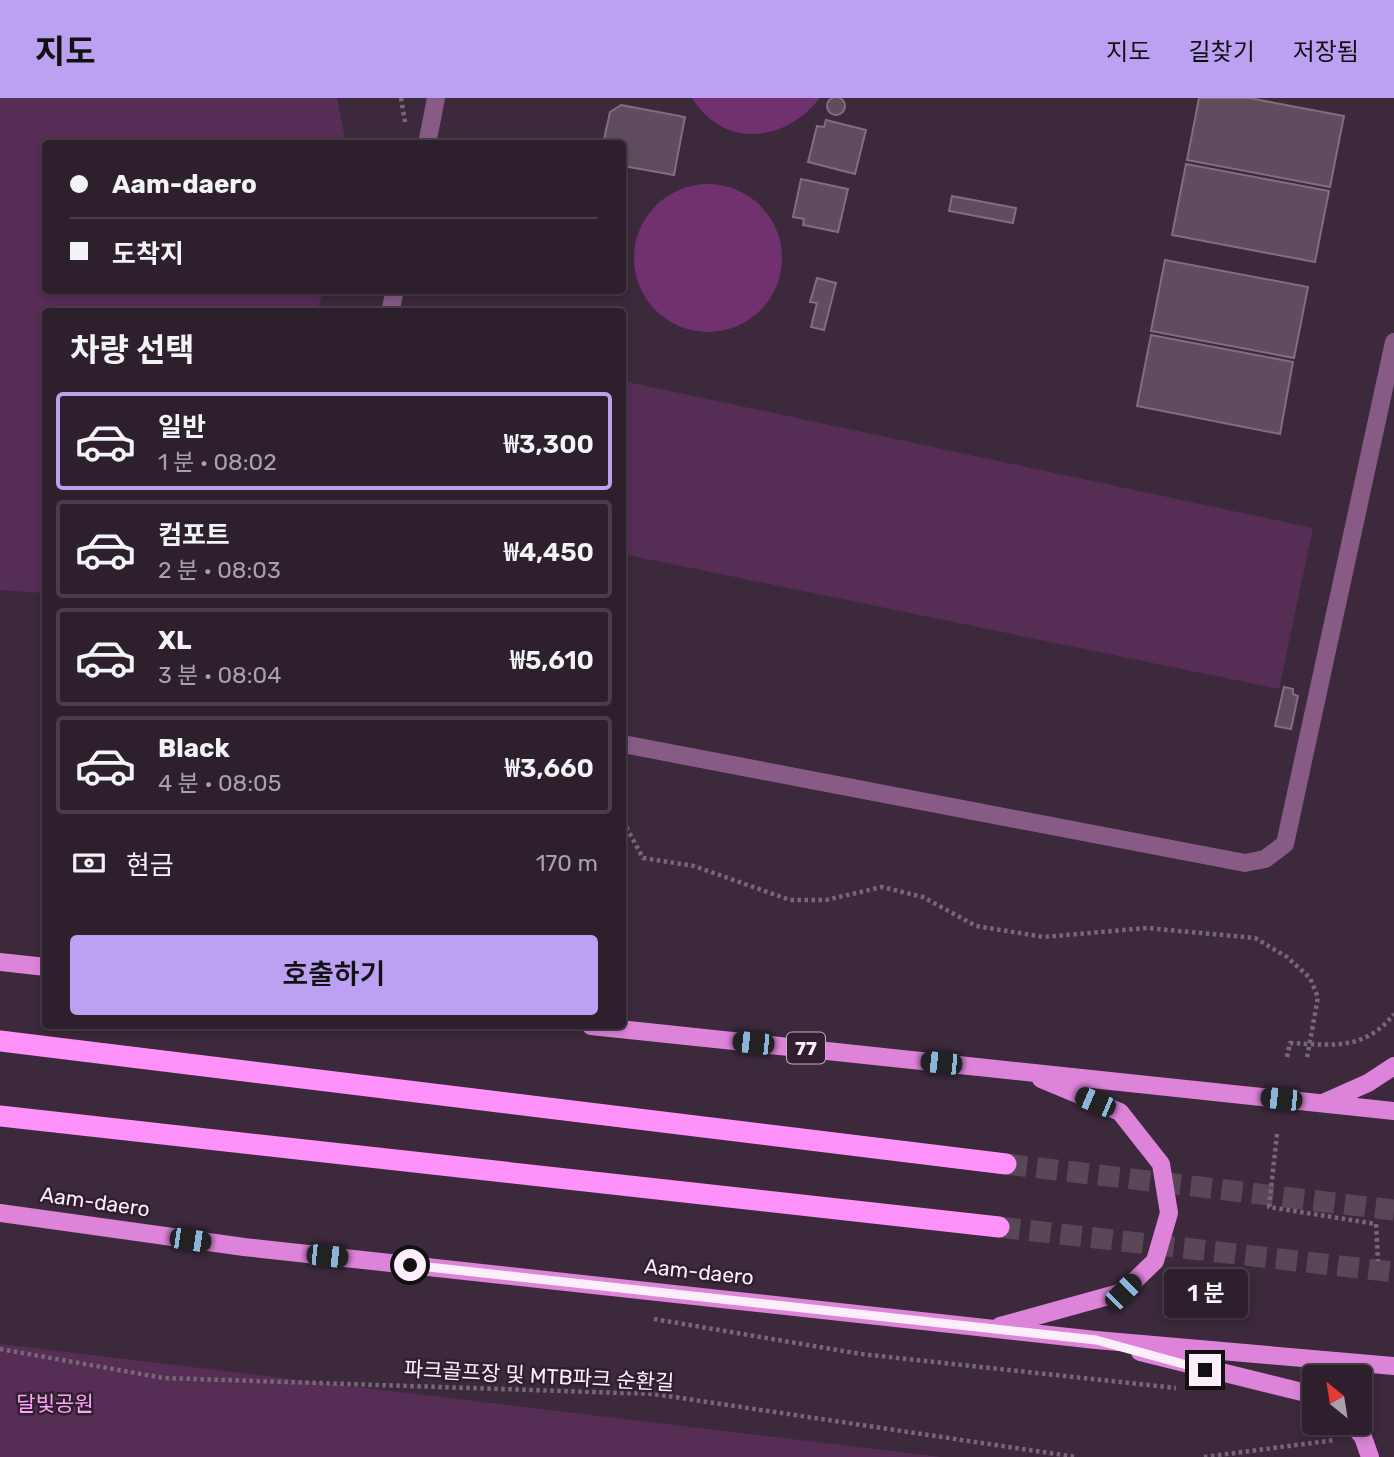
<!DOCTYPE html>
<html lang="ko">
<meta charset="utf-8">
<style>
body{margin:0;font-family:Rubik,"Noto Sans KR",sans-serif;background:#352734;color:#f1f3f6;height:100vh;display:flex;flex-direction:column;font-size:26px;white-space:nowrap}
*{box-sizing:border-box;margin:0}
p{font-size:23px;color:#a7a2a9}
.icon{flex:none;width:38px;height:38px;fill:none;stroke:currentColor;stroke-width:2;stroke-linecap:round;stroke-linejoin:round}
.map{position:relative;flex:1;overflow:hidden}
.sheet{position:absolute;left:42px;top:210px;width:584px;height:721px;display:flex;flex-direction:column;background:#2d1f2c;border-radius:7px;box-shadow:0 4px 10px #0003,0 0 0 2px #483d48}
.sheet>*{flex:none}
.hud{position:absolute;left:42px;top:42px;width:584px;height:154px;border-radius:7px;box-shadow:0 4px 10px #0003,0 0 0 2px #483d48;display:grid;align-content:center;height:154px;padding:0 28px;background:#2d1f2c}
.needle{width:46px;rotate:330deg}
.controls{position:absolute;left:1302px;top:1267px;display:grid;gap:14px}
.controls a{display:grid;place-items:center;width:70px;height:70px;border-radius:7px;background:#2d1f2c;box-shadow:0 4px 10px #0003,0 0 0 2px #483d48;font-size:35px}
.end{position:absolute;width:32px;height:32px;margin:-16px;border:9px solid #fceffb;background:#111;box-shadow:0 0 0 4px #111}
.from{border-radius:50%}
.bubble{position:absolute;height:49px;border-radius:7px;background:#2d1f2c;box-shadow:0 4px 10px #0003,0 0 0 2px #483d48;font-size:23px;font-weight:600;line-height:49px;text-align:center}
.car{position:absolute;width:21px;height:42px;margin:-21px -10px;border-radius:9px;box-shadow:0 0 5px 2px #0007;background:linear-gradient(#222 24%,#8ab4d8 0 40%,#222 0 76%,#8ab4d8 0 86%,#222 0)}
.hud b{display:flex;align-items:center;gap:24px;height:66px;font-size:26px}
.hud b+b{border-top:2px solid #483d48}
.hud i{width:18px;height:18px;background:#f1f3f6}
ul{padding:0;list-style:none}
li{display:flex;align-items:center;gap:21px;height:98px;margin:0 14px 10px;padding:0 14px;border:4px solid #483d48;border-radius:7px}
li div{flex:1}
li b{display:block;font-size:26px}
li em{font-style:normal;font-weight:600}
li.on{border-color:#bca0f2}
li>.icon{width:63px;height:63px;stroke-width:1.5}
h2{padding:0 28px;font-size:32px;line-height:84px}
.pay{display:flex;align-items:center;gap:18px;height:77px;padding:0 28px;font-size:26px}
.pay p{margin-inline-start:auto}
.action{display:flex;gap:14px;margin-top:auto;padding:14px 28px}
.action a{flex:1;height:80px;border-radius:7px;background:#bca0f2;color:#111;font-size:28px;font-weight:600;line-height:80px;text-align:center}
header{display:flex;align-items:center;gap:42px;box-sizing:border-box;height:98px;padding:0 35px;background:#bca0f2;color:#111}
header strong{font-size:33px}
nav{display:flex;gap:38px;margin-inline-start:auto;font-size:24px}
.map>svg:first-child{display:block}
</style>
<header>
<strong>지도</strong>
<nav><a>지도</a><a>길찾기</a><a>저장됨</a></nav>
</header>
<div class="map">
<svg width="1394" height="1359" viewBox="0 0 1394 1359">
<rect width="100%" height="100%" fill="#3c293b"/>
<!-- green -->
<g fill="#562d55">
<path d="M0,0H337L346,45L46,46V192L323,193L317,213L46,214L44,495L0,492Z"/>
<path d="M623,283L1313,430L1279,591L623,456Z"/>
<path d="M0,1246L942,1359H0Z"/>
</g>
<!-- water -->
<g fill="#71316f">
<path d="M692,0H820C785,44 725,52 692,0Z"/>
<circle cx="708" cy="160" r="74"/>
</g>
<!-- building -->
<g fill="#604c5f" stroke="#826d81" stroke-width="2">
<circle cx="836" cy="8" r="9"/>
<path d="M1199,0H1249L1344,18L1330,89L1187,62Z"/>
<path d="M621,7L685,19L674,77L623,68V46H603L610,14Z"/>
<path d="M826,22L866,32L855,76L808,64L817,28L824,29Z"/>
<path d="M1186,66L1329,93L1315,164L1172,137Z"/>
<path d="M801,81L848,91L838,134L803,127L804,121L793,119Z"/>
<path d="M952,98L1016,110L1013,125L949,113Z"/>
<path d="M1165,162L1308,189L1294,260L1151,233Z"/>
<path d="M817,180L836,185L824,232L811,229L817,205L810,204Z"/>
<path d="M1151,237L1293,264L1280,336L1137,308Z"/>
<path d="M1284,589L1293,591V596L1298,598L1291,631L1275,628Z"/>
</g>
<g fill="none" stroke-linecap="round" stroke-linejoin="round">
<!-- highway-tunnel -->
<g stroke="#594758" stroke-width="21" stroke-dasharray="21 10" stroke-linecap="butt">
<path d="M1006,1066L1394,1112"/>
<path d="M999,1129L1394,1174"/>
</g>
<!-- path -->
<g stroke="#786777" stroke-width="4.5" stroke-dasharray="3.5 3.5" stroke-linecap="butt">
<path d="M401,0L405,24"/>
<path d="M623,723L643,760L694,768L790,802H826L882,789L923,799L976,828L1044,839L1147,830L1255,840L1287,859L1310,880L1318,899L1307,960"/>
<path d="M1287,959L1290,945C1333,947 1364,953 1394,916"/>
<path d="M1277,1036L1269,1109L1376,1126L1378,1163"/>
<path d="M654,1221L861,1256L1176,1290"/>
<path d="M0,1251L164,1280L654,1296L1076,1359"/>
<path d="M1306,1321L1326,1333"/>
<path d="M1204,1359L1335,1342"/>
</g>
<!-- minor -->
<g stroke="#875b85" stroke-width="18">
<path d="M427,46L436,0"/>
<path d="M390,214L395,192"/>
<path d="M623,646L1245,765L1265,761L1285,746L1394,244"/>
</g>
<!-- major -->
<g stroke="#dd83d9" stroke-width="18">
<path d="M0,864L46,869"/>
<path d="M591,928L1394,1013"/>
<path d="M1323,1005L1368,985L1394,968"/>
<path d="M0,1115L244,1149L1096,1242L1394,1268"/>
<path d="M1000,1228L1123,1194L1155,1163L1169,1115L1161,1066L1120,1014L1041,981"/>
<path d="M1140,1254L1314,1297"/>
<path d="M1351,1325L1363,1339L1370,1359"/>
</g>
<!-- highway -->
<g stroke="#ff91fb" stroke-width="21">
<path d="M0,943L1006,1066"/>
<path d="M0,1018L999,1129"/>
</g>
</g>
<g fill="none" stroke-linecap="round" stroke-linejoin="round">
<!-- route -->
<path stroke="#fceffb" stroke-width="9" d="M410,1167L1096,1242L1205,1272"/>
</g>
<g text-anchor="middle" stroke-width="5" stroke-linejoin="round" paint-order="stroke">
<!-- shield labels -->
<rect fill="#311f30" stroke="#bfb1be" stroke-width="2" x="787" y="934.5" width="38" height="31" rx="5"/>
<g font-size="19" font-weight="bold" fill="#fceffb">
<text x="806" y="957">77</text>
</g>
<!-- street labels -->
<g font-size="21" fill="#fceffb" stroke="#311f30">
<text transform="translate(95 1104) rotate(8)" y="7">Aam-daero</text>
<text transform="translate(699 1174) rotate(6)" y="7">Aam-daero</text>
<text transform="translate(539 1278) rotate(3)" y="7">파크골프장 및 MTB파크 순환길</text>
</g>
<!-- park labels -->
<g font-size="21" fill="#fea3fa" stroke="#311f30">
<text x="55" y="1313">달빛공원</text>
</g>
</g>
</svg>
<div class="controls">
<a><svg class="needle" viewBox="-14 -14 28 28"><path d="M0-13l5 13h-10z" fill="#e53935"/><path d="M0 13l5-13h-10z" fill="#a7a2a9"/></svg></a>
</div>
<i class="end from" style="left:410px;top:1167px"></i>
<i class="end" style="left:1205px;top:1272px"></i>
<div class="bubble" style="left:1164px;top:1171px;width:84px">1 분</div>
<i class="car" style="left:753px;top:945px;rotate:276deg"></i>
<i class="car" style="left:941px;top:965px;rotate:276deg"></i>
<i class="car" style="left:1281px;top:1001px;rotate:276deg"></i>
<i class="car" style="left:1095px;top:1004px;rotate:293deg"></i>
<i class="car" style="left:190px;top:1142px;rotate:98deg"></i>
<i class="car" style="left:327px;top:1158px;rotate:96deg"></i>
<i class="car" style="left:1123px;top:1194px;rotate:45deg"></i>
<div class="hud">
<b><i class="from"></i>Aam-daero</b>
<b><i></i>도착지</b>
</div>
<section class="sheet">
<h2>차량 선택</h2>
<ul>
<li class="on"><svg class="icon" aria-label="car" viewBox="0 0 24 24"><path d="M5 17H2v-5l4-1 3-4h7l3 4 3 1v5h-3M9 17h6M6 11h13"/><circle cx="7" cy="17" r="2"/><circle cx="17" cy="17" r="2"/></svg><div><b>일반</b><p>1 분 · 08:02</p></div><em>₩3,300</em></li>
<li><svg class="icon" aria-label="car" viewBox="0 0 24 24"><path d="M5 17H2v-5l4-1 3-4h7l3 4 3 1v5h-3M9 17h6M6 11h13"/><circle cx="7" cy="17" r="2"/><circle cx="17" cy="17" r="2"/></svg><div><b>컴포트</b><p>2 분 · 08:03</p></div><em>₩4,450</em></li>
<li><svg class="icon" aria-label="car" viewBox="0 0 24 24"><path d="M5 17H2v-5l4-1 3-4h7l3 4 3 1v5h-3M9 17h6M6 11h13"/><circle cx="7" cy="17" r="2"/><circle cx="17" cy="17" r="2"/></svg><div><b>XL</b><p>3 분 · 08:04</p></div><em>₩5,610</em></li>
<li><svg class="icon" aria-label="car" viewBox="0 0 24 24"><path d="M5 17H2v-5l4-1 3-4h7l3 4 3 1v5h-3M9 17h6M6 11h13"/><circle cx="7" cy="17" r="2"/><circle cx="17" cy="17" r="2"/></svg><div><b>Black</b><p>4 분 · 08:05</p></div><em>₩3,660</em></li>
</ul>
<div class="pay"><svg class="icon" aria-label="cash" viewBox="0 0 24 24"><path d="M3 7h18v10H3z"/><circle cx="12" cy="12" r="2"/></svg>현금<p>170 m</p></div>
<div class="action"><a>호출하기</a></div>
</section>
</div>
